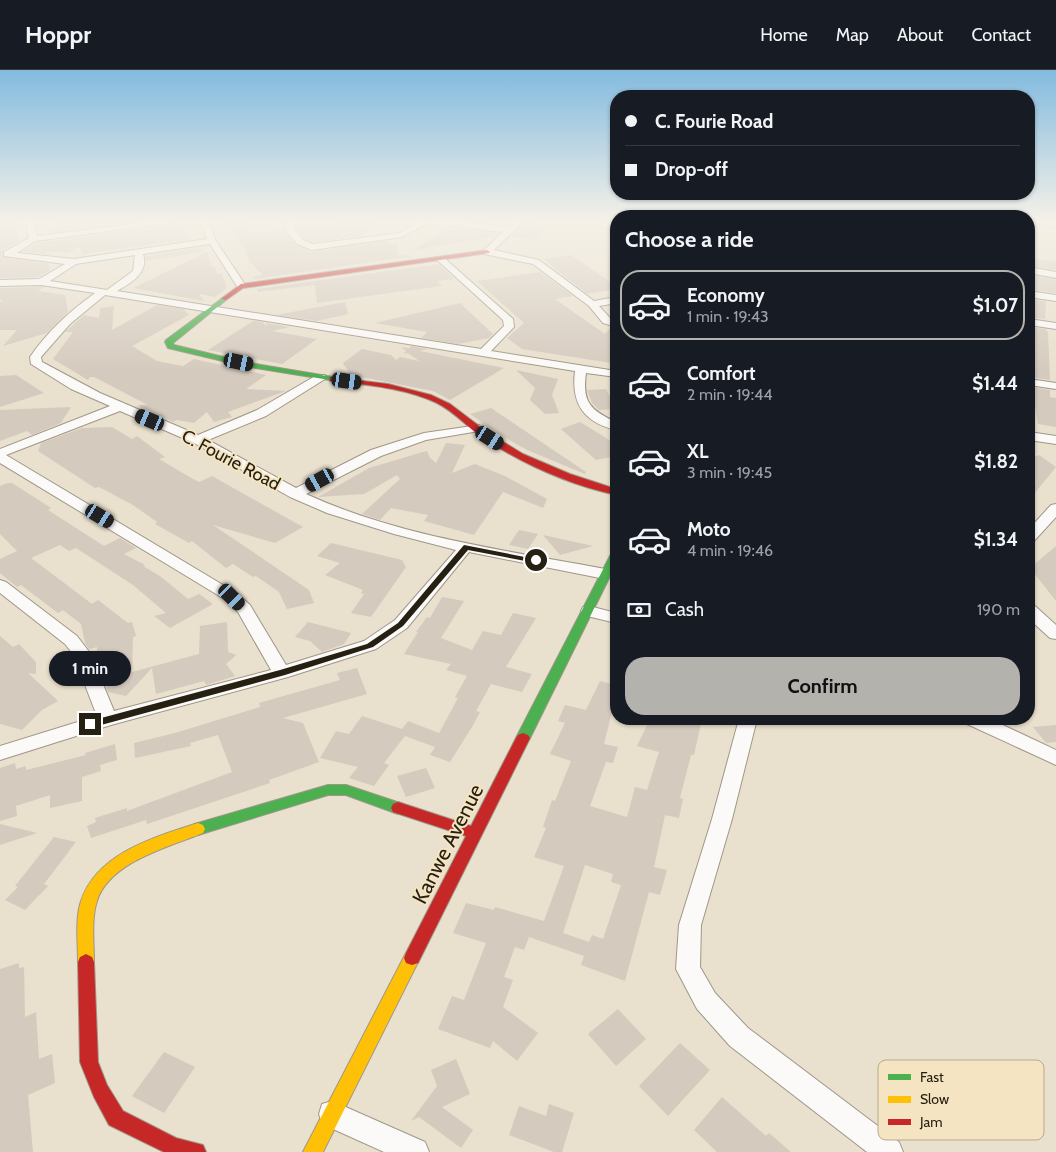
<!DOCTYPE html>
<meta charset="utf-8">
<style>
body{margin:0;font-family:Cabin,sans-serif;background:#242831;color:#f1f3f6;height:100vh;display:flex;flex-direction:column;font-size:19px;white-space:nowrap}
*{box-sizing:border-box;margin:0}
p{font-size:16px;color:#9ea1a6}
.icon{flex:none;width:28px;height:28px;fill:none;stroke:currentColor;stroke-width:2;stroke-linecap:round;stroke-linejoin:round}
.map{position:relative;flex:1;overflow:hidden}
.drawer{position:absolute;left:610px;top:140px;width:425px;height:515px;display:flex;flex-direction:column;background:#171b24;border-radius:20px;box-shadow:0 1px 4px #0004}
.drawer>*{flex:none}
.top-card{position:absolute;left:610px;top:20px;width:425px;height:110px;border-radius:20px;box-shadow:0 1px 4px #0004;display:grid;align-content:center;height:110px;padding:0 15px;background:#171b24}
.end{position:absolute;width:22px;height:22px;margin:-11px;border:6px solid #262013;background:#fff;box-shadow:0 0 0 2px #fff}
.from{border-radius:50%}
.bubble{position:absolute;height:35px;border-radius:18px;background:#171b24;box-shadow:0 1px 4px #0004;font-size:16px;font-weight:700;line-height:35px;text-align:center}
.car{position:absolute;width:15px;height:30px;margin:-15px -8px;border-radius:6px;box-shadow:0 0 4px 1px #0007;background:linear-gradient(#222 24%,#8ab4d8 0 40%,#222 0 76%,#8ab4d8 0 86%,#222 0)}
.top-card b{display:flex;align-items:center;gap:18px;height:48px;font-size:19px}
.top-card b+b{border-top:1px solid #363941}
.top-card i{width:12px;height:12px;background:#f1f3f6}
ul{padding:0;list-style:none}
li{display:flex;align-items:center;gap:15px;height:70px;margin:0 10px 8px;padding:0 5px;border:2px solid transparent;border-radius:20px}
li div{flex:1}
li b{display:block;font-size:19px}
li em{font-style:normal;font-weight:700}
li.on{border-color:#b4b2ad}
li>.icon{width:45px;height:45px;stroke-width:1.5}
h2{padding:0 15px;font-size:22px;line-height:60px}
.pay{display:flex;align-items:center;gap:12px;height:55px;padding:0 15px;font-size:19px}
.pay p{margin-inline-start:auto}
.action{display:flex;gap:10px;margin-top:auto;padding:10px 15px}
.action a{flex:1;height:58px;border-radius:20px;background:#b4b2ad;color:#111;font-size:20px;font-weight:700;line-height:58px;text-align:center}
header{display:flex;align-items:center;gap:30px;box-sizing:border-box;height:70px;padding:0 25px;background:#171b24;border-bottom:1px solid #363941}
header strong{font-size:24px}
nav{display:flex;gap:28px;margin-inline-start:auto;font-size:18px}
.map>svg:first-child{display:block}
</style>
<header>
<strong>Hoppr</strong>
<nav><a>Home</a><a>Map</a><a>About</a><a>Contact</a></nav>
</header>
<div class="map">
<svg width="1056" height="1082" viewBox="0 0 1056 1082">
<rect width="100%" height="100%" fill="#e9e0cd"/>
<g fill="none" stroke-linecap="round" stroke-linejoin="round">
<!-- stream -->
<path stroke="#8cc6d1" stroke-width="3" d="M1029,154L1056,158"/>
</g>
<!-- building -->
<g fill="#d5cabe" fill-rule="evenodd">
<path d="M54,150H146L45,163L53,160L51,154L56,153Z"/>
<path d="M220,150H241L250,164L283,160L296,175L311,182L386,171L390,174L397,173L398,185L413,186L254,209L253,207L263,205L249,191L243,175Z"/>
<path d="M341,150L376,152L360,166L313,172L304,168L296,158L325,154L328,157Z"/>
<path d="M527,150H530L545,162L536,170L511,166Z"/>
<path d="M15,151L19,171L3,180V187L49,194L50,200L38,207L0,208V153Z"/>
<path d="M178,154L192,169L83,184L79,177L68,183L46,181L47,184L22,182L36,173Z"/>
<path d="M449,157L499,163L496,166L414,180Z"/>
<path d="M199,178L203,182L146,191L145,186Z"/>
<path d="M207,182L212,197H215L217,204H222L227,218L215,227L199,224L204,231L133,218Z"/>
<path d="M571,185L616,216V219L587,224L543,189Z"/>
<path d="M1029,188L1056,192V200L1029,195Z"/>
<path d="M439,194L454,209L437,211L442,216L317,233L315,215L258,222L257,219Z"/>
<path d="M540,202L573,226L555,229L605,264L611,257L616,259V286L611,293L522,279L507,268L524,253L477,211Z"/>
<path d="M1029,205L1056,210V223L1029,219Z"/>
<path d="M41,217H44L38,221L65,225L68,242L47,263L3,276L17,260H0V233L2,230H0V218Z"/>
<path d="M1029,229L1046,231L1045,249L1029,247Z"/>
<path d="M345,232L348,244L317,251L276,245Z"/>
<path d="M460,233L493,264L489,268L458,274L421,268L427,262L375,253Z"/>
<path d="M157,235L183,239L189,245L132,276L157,291L183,296L194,289L266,305L246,319L286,321L228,342L232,347L214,352L207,342L194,353L177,350L173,352L138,335H147L142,332L94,307H90L88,310L53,289L73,262H65L84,245L99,248L100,238L114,236L112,260Z"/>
<path d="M253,251L263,252L267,257L266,253L290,257L272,261L317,269L282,294L208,280Z"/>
<path d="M1029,257L1045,259L1048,262L1050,310L1030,307Z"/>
<path d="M411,276L428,279L420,281L504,298L450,330L433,321L351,305L343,293L362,279L391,285L396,290L400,287L419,291L408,283L403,284L406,281L401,277L409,278Z"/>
<path d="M516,300L558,309L552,325L559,343L545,344L530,330L535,318Z"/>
<path d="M16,305L44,323L0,337V306Z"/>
<path d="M1032,317L1050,320V327L1056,328V357L1038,354Z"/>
<path d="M606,319L615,336H612L613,339L599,340L592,333L587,320Z"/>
<path d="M71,337L61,353L32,365L27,361L0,371V340Z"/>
<path d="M491,338L586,402L585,404L527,380L499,364L470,344Z"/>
<path d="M580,352L616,374V386L596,390L561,359Z"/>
<path d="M112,357L132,369L137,366L165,387L159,389L193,409L199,412L212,406L303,457L275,473L213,455L309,520L314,533L287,539L279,522L256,506L253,507L233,494L226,498L192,471L189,473L155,454L157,452L133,435L99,417L95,418L38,381L41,373L82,358Z"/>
<path d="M446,373L465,375L452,403L475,394L505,406L547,429L543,438L503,422L474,465L424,451L428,445L391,438L380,450L362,444L400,409L397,405L364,424L318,427L369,398L423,382L427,381L430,388L436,393Z"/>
<path d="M1039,385L1056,397L1029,430V389Z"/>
<path d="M8,413H12L51,438L48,440L104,476L120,468L136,478L124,484L145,495L143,496L160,506L188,529L199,524L213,534L170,558L154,546L166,543L133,515L76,478L69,481L60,475L31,488L92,534L98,530L128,553L132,552L136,566L133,567L132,602L199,584L200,556L227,552L228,582L236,585L226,594L235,606L206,615L204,611L156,624L152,598L126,626L108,622L106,617L128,593L98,599L96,593L97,577L89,579L85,573L81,554L63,540L58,543L21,515L17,517L0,503V489L17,481L0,464V416Z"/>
<path d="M519,460L538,464L528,479L509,475Z"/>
<path d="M543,465L593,476L560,485Z"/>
<path d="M331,473L402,490L406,497L371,547L351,543L364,524L361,523L363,520L325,505L340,493L317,486Z"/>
<path d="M1056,476V531L1030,498Z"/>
<path d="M442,527L464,531L441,568L472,580L483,561L501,565L513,543L536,548L506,597L532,604L522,622L491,614L476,641L480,642L472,657L450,692L430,685L435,677L405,666L384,693L389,695L374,716L349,708L358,697L320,688L336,661L349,664L362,646L402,659L408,651L439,663L458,628L455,627L467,606L446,600L451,594L404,584L418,562H416L427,547L430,548Z"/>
<path d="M308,552L351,563L344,574L322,582L310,571L295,567Z"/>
<path d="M0,566L13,577L19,574L36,592V604L28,603L58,631L42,640L22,660L0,654Z"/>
<path d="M357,598L367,624L283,648L303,653L319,692L269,710L270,713L147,754L146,750L91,768L87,756L96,752L95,748L127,738V741L232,702L218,665L190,673L191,676L135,688L134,673L175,663L260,637L259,633L340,610L337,603Z"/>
<path d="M600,611L616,615V635L614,634L604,674L618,677L613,693L606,692L590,736L627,747L635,717L647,720L659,682L637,676L650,649H702L694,685H691L680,728L683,729L679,748L665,745L654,797L667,800L660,825L649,822L625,911L581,895L584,886L529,867L524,880L515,877L504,907L513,910L503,937L538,963L517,991L493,971L490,978L438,959L452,926L464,930L486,873L453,863L466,833L494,840L495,837L544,851L564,796L534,787L546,758L543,757L552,730L555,731L571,691L550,684L565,653L558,651L565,635L586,640ZM585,795L613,804L611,812L621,815L603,869L592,865L589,872L563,863Z"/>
<path d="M1056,655V672L1046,673L1033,657Z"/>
<path d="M115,674L117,690L100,695L101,701L82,707V731L50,738V725L16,736L17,746L0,751V698L15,693L16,699L26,696V700L86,685L85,683Z"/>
<path d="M426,698L435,718L406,727L397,706Z"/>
<path d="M0,754L37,763L0,775Z"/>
<path d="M54,767L76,772L44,814L48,816L25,840L5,830L18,817L15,816Z"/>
<path d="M19,893V898L24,897L25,947L36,942L39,989L52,984L55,1013L28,1025L33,1082H0V899Z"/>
<path d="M618,939L646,969L616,996L588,964Z"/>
<path d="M680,973L710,1000L668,1046L639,1016Z"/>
<path d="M164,982L195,997L164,1043L132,1026Z"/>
<path d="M456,989L470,1024L442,1037L473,1060L461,1078L419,1047L411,1051L437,1016L431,1000Z"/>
<path d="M722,1027L766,1066L769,1063L791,1082H717L694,1060Z"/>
<path d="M549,1034L574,1043L562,1082H554L509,1065L519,1036L546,1046Z"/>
</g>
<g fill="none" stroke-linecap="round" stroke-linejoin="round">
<defs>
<g id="street">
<path d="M25,150H33L37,166L164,150H191L35,171L17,183L74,189L207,169L200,150H208L216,171L246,216L244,218H238L210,174L143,184C149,203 131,213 117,221L481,279L504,256L503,250L436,189L443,187L513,249L514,257L491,281L616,301V307L586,303C582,332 590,340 616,352V360C583,352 571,333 575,301L105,225L70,254L41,287L42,292L100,323L198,365L257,340L317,305H325V309L266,346L208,370L296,418L371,380L424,363L479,355L481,358L479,361L426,370L381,386L306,424C400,467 505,480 605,499L613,504L605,509L469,482L407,558L376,579L288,607L111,655L0,690V676L97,646L73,584L65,574L0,523V510L6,512L77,566L90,583L114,641L271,600L238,542L226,530L0,393V379L110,336L71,319L31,294L30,287C47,262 70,241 95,223L41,215L0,216V210L39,209L65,194L4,186V182L29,168ZM135,185L133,201L107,220L50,211L76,194ZM120,341L194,373L290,427L327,443L394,464L456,480L395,550L364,571L286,595L250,535L238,524L6,385Z"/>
<path d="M291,150H300L293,157L303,170L313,174L400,163L419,152L417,150H446L508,157L516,150H525L494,180L539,190L594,231L616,227V233L599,236L611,249L616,251V257L603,253L589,236L533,194L484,184V180L503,162L428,153L402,167L312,180L297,174L285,159L284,157Z"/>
<path d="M607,150H616L609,158H603L602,156Z"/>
<path d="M1029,197L1056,202V208L1029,203Z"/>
<path d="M1029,221L1056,225V231L1029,227Z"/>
<path d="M1029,249L1056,253V259L1029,255Z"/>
<path d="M1029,309L1056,313V319L1029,315Z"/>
<path d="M1029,362L1056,366V374L1029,370Z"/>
<path d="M1056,434V447L1034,471L1029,472V459L1051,435Z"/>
<path d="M1029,535L1035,536L1056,555V569L1050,568L1029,549Z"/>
<path d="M589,536L616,543V553L583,545L581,541L583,537Z"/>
<path d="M739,649H757L732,749L701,855L700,897L715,923L748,958L899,1072L903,1082H867L730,976L697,939L676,899L679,855L712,749Z"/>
<path d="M965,649H990L1056,680V695L967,654Z"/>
<path d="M332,1031L425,1072L429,1082H384L322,1054L319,1044L322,1034Z"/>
</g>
<g id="fast">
<path d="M224,227L226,228V230L173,273L174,275L244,292L333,307H336V311L244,296L168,278L165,272L166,270Z"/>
<path d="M616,481V494L530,668L528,671L523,673L518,671L516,668L611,484Z"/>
<path d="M328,715H346L403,734L405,738L403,742L398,744L346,725H328L198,765L193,763L191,759L193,755L198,753Z"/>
</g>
<g id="slow">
<path d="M198,753L203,755L205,759L203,763C169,777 109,792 97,831C91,849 94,873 94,892L92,897L86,900L80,897L78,892C78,873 75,849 81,831C97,783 155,767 198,753Z"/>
<path d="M412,881L418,883L420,888L323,1082H303L406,883Z"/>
</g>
<g id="jam">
<path d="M487,180L490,182L489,183L243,218L226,230L221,229L241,214Z"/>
<path d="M330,307L388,314L431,325L450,334L487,362L523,384L570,404L616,419V425C570,415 523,394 483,368C467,357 455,342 437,333C405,318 368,315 333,311H330Z"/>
<path d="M523,663L528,665L530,668L418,893L412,895L406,893L404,888L406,883L466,766L393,742L391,738L393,734L398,732L471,756L516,668L518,665Z"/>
<path d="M86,884L92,887L94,892L98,992L107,1015L123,1041L176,1068L203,1075L206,1082H164L109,1055L94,1027L80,992L78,892L80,887Z"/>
</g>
</defs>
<!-- street casing -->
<use href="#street" stroke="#9e9789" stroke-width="2"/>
<!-- fast casing -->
<use href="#fast" stroke="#9e9789" stroke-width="2"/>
<!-- slow casing -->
<use href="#slow" stroke="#9e9789" stroke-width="2"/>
<!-- jam casing -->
<use href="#jam" stroke="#9e9789" stroke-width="2"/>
<!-- street -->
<use href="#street" fill="#fcfaf8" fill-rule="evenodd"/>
<!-- fast -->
<use href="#fast" fill="#4caf50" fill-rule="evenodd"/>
<!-- slow -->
<use href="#slow" fill="#ffc107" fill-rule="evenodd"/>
<!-- jam -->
<use href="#jam" fill="#c62828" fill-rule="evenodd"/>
</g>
<!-- sky -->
<linearGradient id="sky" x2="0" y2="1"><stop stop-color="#83bbdf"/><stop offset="0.5" stop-color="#f5f1e8"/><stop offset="1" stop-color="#f5f1e8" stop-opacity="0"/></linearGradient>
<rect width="1056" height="302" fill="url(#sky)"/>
<!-- route -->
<path fill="#262013" d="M464,475L540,490L536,493L468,480L403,556L373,577L285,605L90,658L86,654L90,651L280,600L367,574L398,553Z"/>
<g text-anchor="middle" stroke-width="4" stroke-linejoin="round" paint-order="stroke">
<!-- street labels -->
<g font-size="18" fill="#262013" stroke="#f5e4c1">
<text transform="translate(231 390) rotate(28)" y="6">C. Fourie Road</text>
</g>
<!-- near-street labels -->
<g font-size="21" fill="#262013" stroke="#f5e4c1">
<text transform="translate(448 774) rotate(-63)" y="7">Kanwe Avenue</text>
</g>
</g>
<!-- legend -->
<rect x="878" y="990" width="166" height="80" rx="8" fill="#f5e4c1" stroke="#b7a98d" stroke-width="1"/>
<rect x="888" y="1004" width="23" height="6" fill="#4caf50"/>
<rect x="888" y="1026" width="23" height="7" fill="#ffc107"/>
<rect x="888" y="1049" width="23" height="6" fill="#c62828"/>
<g font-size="14" fill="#262013">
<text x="920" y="1012">Fast</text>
<text x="920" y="1034">Slow</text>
<text x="920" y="1057">Jam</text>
</g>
</svg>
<i class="end from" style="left:536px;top:490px"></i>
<i class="end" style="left:90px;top:654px"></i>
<div class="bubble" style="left:49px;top:581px;width:82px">1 min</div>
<i class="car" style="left:239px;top:292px;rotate:102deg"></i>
<i class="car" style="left:347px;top:311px;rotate:98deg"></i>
<i class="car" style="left:150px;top:350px;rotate:293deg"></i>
<i class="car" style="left:490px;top:368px;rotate:123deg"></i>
<i class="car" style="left:320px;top:410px;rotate:241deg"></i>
<i class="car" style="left:100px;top:446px;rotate:121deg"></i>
<i class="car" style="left:232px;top:527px;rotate:135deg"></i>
<div class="top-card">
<b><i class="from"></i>C. Fourie Road</b>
<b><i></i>Drop-off</b>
</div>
<section class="drawer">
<h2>Choose a ride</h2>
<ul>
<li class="on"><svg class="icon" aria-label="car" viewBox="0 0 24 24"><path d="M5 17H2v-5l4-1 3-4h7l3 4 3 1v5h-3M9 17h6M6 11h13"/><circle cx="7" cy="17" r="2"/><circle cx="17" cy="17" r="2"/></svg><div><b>Economy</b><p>1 min · 19:43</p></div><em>$1.07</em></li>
<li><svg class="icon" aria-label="car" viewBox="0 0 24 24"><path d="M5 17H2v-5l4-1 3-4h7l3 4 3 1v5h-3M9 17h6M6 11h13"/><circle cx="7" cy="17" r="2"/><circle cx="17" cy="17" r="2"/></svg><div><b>Comfort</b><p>2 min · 19:44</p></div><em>$1.44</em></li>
<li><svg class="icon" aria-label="car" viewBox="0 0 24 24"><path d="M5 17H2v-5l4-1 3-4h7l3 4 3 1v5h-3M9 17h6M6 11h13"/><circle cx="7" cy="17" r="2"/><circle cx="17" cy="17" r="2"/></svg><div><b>XL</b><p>3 min · 19:45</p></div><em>$1.82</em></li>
<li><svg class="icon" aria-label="car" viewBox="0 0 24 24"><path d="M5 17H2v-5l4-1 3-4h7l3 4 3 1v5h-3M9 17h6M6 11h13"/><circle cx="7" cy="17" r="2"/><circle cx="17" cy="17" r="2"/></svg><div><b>Moto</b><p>4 min · 19:46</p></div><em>$1.34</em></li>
</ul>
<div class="pay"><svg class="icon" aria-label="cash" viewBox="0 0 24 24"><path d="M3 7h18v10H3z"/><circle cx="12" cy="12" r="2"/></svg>Cash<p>190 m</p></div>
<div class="action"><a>Confirm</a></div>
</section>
</div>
